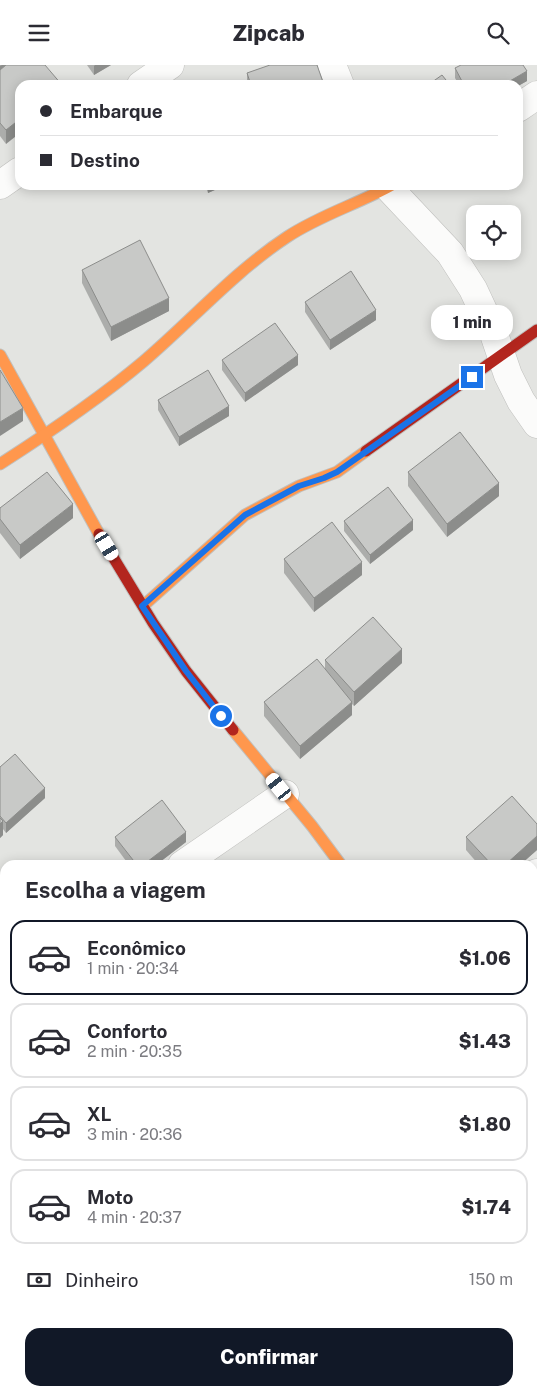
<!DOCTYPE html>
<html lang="pt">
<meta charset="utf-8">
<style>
body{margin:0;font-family:"Public Sans",sans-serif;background:#f7f7f7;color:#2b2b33;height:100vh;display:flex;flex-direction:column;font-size:19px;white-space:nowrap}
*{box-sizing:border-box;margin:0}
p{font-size:16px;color:#7c7c81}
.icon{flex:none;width:28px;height:28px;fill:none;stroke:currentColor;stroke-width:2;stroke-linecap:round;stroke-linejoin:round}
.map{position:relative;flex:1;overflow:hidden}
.details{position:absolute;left:0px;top:795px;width:538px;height:536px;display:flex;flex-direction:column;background:#fff;border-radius:15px 15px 0 0;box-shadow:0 2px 12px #0003}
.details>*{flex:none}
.guide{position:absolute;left:15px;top:15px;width:508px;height:110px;border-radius:15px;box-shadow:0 2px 12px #0003;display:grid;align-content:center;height:110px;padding:0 25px;background:#fff}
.buttons{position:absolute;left:466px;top:140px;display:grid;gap:10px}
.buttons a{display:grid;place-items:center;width:55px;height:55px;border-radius:10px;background:#fff;box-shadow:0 2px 12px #0003;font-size:25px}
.end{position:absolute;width:22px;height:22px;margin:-11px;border:6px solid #1a73e8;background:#fff;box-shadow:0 0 0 2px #fff}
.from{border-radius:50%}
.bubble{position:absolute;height:35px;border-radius:15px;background:#fff;box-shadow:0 2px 12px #0003;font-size:16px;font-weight:800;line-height:35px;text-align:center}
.car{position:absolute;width:15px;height:30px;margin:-15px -8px;border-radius:6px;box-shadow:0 0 4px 1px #0007;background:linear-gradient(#fff 24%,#345 0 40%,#fff 0 76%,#345 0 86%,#fff 0)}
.guide b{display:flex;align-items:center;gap:18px;height:48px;font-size:19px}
.guide b+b{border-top:1px solid #e1e1e2}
.guide i{width:12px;height:12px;background:#2b2b33}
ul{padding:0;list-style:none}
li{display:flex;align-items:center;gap:15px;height:75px;margin:0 10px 8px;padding:0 15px;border:2px solid #e1e1e2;border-radius:15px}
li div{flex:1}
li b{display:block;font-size:19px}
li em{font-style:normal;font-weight:800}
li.active{border-color:#111827}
li>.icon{width:45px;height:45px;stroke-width:1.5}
h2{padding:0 25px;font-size:22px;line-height:60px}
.pay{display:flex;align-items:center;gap:12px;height:55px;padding:0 25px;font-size:19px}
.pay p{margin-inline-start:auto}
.cta{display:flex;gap:10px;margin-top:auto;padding:10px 25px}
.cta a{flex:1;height:58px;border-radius:15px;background:#111827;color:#fff;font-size:20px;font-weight:800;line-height:58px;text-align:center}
header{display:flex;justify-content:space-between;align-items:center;height:65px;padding:0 25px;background:#fff;font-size:22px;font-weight:800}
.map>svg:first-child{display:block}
</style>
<header><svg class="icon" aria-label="menu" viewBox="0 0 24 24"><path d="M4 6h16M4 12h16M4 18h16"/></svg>Zipcab<svg class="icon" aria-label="search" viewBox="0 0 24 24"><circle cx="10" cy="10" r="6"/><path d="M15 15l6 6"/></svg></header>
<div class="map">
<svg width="537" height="1331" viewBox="0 0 537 1331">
<rect width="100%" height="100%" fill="#e3e4e1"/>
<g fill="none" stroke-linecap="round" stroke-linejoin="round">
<defs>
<g id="street">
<path d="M332,0L340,20"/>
<path d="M141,20L170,0"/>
<path d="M518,43L537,30"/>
<path d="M0,120L20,106"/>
<path d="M386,120L450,188L473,224L494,269L508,310L521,336L537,359"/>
<path d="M182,800L285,729"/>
<path d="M532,810L537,808"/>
<path d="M0,931L5,927"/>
<path d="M532,1063L537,1068"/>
<path d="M0,1077L5,1084"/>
</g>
<g id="slow">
<path d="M0,290L99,469"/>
<path d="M0,399C50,367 99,334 144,296C192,255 234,207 287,172C320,150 358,139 392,120"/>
<path d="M143,541L245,450L299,421L337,407L366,386"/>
<path d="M233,665L312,761L341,800"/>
</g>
<g id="jam">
<path d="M366,386L537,265"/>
<path d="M99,469L153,558L186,606L233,665"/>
</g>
</defs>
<!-- street casing -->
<use href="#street" stroke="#c0c0be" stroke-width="29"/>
<!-- slow casing -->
<use href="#slow" stroke="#c0c0be" stroke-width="13"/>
<!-- jam casing -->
<use href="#jam" stroke="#c0c0be" stroke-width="13"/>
<!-- street -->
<use href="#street" stroke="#fbfbfa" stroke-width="28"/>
<!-- slow -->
<use href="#slow" stroke="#ff974d" stroke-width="11"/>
<!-- jam -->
<use href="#jam" stroke="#b3261e" stroke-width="11"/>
</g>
<!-- wall -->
<g fill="#acadab">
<path d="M0,0H45L6,79L0,71Z"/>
<path d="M87,0H111L94,10Z"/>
<path d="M455,3L527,16L518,21V20H459L455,13Z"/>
<path d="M247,8L324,20H247Z"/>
<path d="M205,120H226L208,128Z"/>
<path d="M82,205L169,246L111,276L82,218Z"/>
<path d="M305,237L376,255L330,285L305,247Z"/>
<path d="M222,295L298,300L245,337L222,305Z"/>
<path d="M158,335L229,351L179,381L158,345Z"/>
<path d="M408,407L499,431L447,472L408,421Z"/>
<path d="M0,443L73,453L20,494L0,468Z"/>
<path d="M344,456L413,465L370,499L344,466Z"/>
<path d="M284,494L362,510L314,547L284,508Z"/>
<path d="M325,595L402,598L354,641L352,639V650L300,694L264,651V637L325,604Z"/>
<path d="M0,702L45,733L6,768L3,764V770L0,773Z"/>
<path d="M537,759V785L520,800H479L466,785V772Z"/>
<path d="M115,772L186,777L156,800H129L115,781Z"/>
</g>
<!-- shaded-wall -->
<g fill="#8c8d8b">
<path d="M2,0H14L0,11V1Z"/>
<path d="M95,0H111L94,10V1Z"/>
<path d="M527,6V16L518,21V20H503Z"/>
<path d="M20,54V68L6,79V65Z"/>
<path d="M208,120H226L208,128Z"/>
<path d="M169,233V246L111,276V262Z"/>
<path d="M376,245V255L330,285V275Z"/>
<path d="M298,290V300L245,337V328Z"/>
<path d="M229,341V351L179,381V372Z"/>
<path d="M23,343V356L0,371V357Z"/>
<path d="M499,418V431L447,472V459Z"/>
<path d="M73,439V453L20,494V480Z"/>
<path d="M413,455V465L370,499V490Z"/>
<path d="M362,497V510L314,547V533Z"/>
<path d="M402,584V598L354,641V627Z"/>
<path d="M352,637V650L300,694V681Z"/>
<path d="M45,723V733L6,768V758Z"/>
<path d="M3,756V770L0,773V759Z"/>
<path d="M186,767V777L156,800H143Z"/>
<path d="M537,771V785L520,800H505Z"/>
<path d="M537,955V968L532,973V959Z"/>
</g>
<!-- building -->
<g fill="#c8c9c7" stroke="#8c8d8b">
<path d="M6,0H45L62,20H20V54L6,65L0,58V5Z"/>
<path d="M270,0H317L324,20H251L247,8Z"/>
<path d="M461,0H523L527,6L503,20H464L455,3Z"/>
<path d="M442,10L450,20H428Z"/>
<path d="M140,175L169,233L111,262L82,205Z"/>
<path d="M351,206L376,245L330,275L305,237Z"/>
<path d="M275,258L298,290L245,328L222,295Z"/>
<path d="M0,305L23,343L0,357Z"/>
<path d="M208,305L229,341L179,372L158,335Z"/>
<path d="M460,367L499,418L447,459L408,407Z"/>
<path d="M47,407L73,439L20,480L0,454V443Z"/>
<path d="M388,422L413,455L370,490L344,456Z"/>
<path d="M332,457L362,497L314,533L284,494Z"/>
<path d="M373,552L402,584L354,627L325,595Z"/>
<path d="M317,594L352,637L300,681L264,637Z"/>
<path d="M15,689L45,723L6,758L0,751V702Z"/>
<path d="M512,731L537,759V771L505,800H492L466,772Z"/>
<path d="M162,735L186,767L143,800H137L115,772Z"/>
<path d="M0,753L3,756L0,759Z"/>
<path d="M532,904L537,908V955L532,959Z"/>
</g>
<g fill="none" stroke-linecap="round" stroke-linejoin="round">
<!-- route -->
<path stroke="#1a73e8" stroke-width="6" d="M221,651L186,606L142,541L245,450L299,421L324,413L337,407L472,312"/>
</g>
</svg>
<div class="buttons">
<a><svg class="icon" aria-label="locate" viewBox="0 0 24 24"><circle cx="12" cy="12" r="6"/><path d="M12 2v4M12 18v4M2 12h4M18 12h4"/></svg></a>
</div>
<i class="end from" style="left:221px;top:651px"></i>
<i class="end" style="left:472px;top:312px"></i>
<div class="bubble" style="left:431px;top:240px;width:82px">1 min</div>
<i class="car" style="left:107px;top:481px;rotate:149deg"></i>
<i class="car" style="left:279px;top:722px;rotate:321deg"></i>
<div class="guide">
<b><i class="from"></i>Embarque</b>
<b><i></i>Destino</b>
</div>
<section class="details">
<h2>Escolha a viagem</h2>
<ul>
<li class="active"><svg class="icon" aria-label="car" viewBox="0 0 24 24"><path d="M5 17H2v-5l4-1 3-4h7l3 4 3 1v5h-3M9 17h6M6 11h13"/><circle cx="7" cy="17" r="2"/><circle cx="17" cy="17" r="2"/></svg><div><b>Econômico</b><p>1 min · 20:34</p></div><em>$1.06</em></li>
<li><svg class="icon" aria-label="car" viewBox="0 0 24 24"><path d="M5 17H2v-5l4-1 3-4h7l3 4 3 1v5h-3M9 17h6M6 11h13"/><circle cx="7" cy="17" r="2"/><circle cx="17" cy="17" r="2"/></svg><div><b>Conforto</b><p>2 min · 20:35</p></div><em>$1.43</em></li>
<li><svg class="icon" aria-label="car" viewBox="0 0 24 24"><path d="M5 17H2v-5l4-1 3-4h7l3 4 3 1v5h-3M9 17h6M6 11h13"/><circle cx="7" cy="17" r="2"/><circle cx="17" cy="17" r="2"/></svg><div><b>XL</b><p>3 min · 20:36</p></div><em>$1.80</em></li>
<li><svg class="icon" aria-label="car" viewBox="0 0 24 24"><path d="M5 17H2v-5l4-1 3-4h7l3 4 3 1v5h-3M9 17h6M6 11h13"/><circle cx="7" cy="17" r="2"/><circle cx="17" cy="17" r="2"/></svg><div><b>Moto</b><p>4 min · 20:37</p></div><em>$1.74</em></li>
</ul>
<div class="pay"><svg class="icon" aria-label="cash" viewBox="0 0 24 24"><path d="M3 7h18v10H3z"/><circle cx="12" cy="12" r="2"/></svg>Dinheiro<p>150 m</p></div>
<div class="cta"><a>Confirmar</a></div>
</section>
</div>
